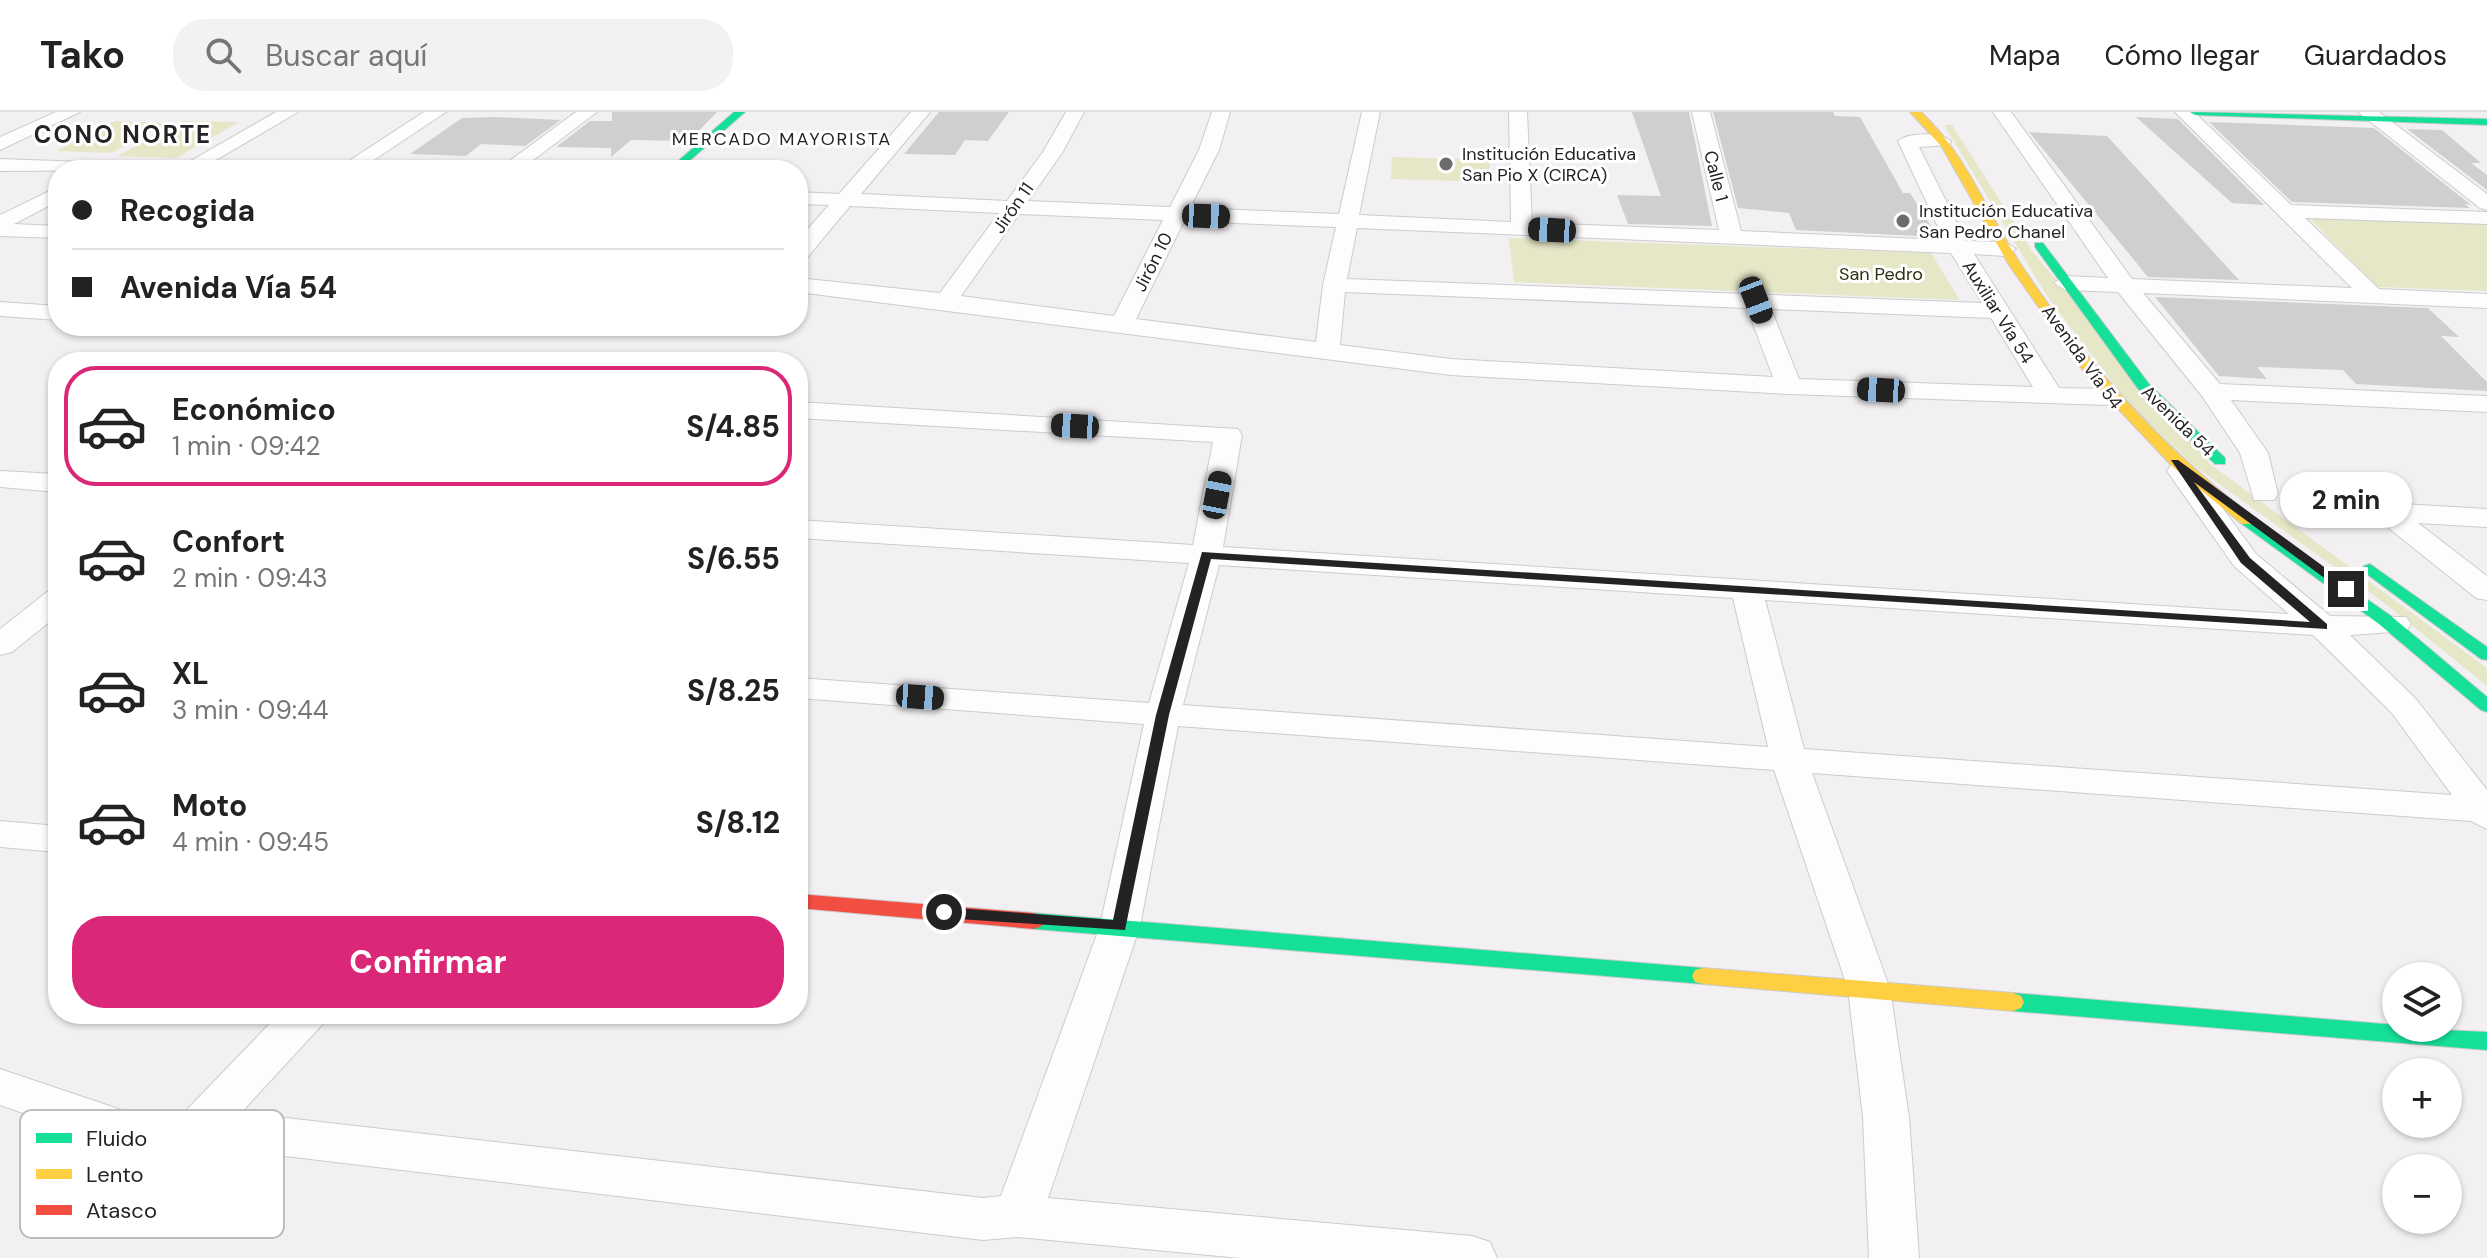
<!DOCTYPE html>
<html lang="es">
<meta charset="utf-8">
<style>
body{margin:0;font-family:"DM Sans",sans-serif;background:#f2f2f2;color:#222;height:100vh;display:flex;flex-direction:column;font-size:30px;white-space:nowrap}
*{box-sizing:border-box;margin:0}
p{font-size:26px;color:#767676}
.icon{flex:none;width:44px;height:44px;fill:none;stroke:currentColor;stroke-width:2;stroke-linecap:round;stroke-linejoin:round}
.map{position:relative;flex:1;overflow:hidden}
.sheet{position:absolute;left:48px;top:240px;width:760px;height:672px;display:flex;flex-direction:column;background:#fff;border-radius:32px;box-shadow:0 2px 6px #0004}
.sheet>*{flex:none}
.top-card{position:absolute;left:48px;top:48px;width:760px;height:176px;border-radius:32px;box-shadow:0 2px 6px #0004;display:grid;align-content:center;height:176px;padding:0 24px;background:#fff}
.controls{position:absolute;left:2382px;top:850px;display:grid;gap:16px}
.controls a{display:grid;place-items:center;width:80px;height:80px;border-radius:50%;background:#fff;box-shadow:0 2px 6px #0004;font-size:40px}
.end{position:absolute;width:36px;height:36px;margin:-18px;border:10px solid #242224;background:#fff;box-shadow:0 0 0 4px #fff}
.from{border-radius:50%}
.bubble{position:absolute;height:56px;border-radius:28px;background:#fff;box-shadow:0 2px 6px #0004;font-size:26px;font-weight:700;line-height:56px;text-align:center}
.car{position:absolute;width:24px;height:48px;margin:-24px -12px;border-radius:10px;box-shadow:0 0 6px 2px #0007;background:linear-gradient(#222 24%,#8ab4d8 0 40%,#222 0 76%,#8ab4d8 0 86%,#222 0)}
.top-card b{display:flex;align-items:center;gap:28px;height:76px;font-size:30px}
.top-card b+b{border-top:2px solid #e0e0e0}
.top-card i{width:20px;height:20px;background:#222}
ul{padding:14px 0 0;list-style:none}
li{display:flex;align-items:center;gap:24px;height:120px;margin:0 16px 12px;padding:0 8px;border:4px solid transparent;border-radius:32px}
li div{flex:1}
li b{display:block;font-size:30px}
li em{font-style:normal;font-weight:700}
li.active{border-color:#db2777}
li>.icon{width:72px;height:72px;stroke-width:1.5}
.action{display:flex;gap:16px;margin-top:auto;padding:16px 24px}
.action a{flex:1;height:92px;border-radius:32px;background:#db2777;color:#fff;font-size:32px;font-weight:700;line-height:92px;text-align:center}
header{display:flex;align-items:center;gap:48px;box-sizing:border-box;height:112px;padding:0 40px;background:#fff;border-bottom:2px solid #e0e0e0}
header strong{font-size:38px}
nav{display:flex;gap:44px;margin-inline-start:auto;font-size:28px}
.search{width:560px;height:72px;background:#f2f2f2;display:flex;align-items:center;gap:20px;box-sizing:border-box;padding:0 28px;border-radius:32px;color:#767676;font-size:30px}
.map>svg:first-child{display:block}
</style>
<header>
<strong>Tako</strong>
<div class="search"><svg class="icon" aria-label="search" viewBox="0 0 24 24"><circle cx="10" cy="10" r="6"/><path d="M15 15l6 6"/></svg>Buscar aquí</div>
<nav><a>Mapa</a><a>Cómo llegar</a><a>Guardados</a></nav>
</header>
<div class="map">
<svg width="2487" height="1146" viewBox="0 0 2487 1146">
<rect width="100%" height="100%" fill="#f3f0f4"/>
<!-- green -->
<g fill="#e6e7c7">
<path d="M115,9L167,11L111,41L56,39Z"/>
<path d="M183,9L239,10L176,46L117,44Z"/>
<path d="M1944,13H1952L2032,139L2210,352L2484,554L2487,557V574L2387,493L2193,353L2128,291L2047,184Z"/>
<path d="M1392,45L1490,48V70L1391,67Z"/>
<path d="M2305,102L2483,109L2487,112V179L2378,175Z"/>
<path d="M1509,126L1931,141L1960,188L1514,170Z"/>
</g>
<!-- building -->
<g fill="#d0ced0">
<path d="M612,0H717L689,29L631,28L611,45V36L556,35L590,9H612Z"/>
<path d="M939,0H1009L988,29L965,28L955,43L904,42Z"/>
<path d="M1632,0H1689L1712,114L1628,112L1617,83L1661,84Z"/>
<path d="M1713,0H1833L1835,4L1860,5L1903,81H1910L1938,125L1796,118L1789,101L1738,96Z"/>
<path d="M496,5L561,8L525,34L481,32L466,44L410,42L462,6Z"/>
<path d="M2136,5L2178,7L2264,93L2232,91Z"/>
<path d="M2209,10L2374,16L2471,93L2464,92L2470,96L2292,90Z"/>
<path d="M2407,17L2442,18L2481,51H2471L2487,63V78Z"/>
<path d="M2029,20L2107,24L2239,168L2148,165Z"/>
<path d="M2155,185L2428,196L2459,225L2441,224L2487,270V279L2356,272L2343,258L2257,255L2267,267L2219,264Z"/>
</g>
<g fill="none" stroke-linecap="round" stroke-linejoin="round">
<defs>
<g id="street">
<path d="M56,0H80L0,38V25Z"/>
<path d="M276,0H298L199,58H175Z"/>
<path d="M424,0H446L359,58H335Z"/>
<path d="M576,0H597L520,58H497Z"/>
<path d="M911,0H930L861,82L1007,89L1043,40L1066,0H1084L1062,41L1028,89L1170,95L1199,38L1212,0H1230L1219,38L1190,96L1339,102L1362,0H1380L1359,103L1511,110L1509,0H1527L1532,111L1719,118L1692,0H1710L1741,119L1944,128L1898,29C1908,20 1941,20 1951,29L1949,33L1919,35L1966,129L2005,130L2016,137L2005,144L1974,142L2059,276L2107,277L2120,285L2107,293L1789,282L1451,263L798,180V166L940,181L999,101L850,94L806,147L798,149V128L829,93L798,92V80L839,82ZM1019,102L1163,108L1114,204L961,184ZM1184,109L1336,115L1323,173L1316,230L1136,207ZM1357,116L1951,141L1982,191L1347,167ZM1345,180L1747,196L1773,265L1451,247L1340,233ZM1771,197L1991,206L2033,275L1799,267Z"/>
<path d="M1993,0H2011L2132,167L2352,176L2175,0H2194L2291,93L2487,100V112L2305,106L2379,177L2487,182V196L2143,181L2220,272L2487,284V300L2231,288L2268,341L2278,382L2274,388H2254L2240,341L2202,284L2118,180L2065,178L2054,171L2065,164L2108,166Z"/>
<path d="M2358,0H2379L2487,82V98L2480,96Z"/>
<path d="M0,47L142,52L152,58L0,59Z"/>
<path d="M58,75V89L14,112L58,114V126L0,124V103Z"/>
<path d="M0,190L58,194V208L0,204Z"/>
<path d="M798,290L1238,317L1242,323L1223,435L2289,502L2234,454L2167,359L2171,353H2191L2256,442L2330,504L2406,505L2411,512L2406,519L2350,523L2416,587L2487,678V717L2471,709L1812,661L1890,877L1909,1005L1919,1146H1869L1863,1005L1848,877L1774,658L1178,614L1140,814L1048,1086L1472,1124L1490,1130L1497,1146H1240L1018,1125L983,1128L260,1041L163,1050L0,993V957L163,1012L174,1011L279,902H328L321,914L237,1005L260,1003L983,1086L1001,1084L1100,814L1144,612L798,586V566L1149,591L1189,451L798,426V408L1193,433L1213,330L798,306ZM1219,453L1733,486L1768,635L1183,593ZM1765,488L2313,523L2392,601L2452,683L1804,637Z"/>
<path d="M0,359L58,362V380L0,375Z"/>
<path d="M2386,391L2487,397V415L2418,411L2487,464V488L2476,486L2376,406L2371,400L2376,394Z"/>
<path d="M58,478V503L12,540L0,543V517L47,480Z"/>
<path d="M0,709L58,714V740L0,735Z"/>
</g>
<g id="fast">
<path d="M734,0H745L679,58H668Z"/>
<path d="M2190,0L2487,7V13L2195,3Z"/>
<path d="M2035,131H2043L2149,272L2225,346V352H2215L2139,278L2035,135Z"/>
<path d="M2248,404L2391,504L2487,585V600L2481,598L2379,512L2242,412L2240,409L2242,406Z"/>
<path d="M2370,452L2487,535V548L2481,547L2364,460L2362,457L2364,454Z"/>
<path d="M1034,801L1703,856L1711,858L1714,864L1711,870L1703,872L1034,817L1026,814L1023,809L1026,804Z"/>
<path d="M2013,881L2396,913V916L2487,920V938L2013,899L2005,896L2002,890L2005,884Z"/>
</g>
<g id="slow">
<path d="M1910,0H1921C1968,44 1988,104 2024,157C2088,254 2162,335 2254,406L2256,409L2254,412H2242L2173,355L2087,264L2009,153L1942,35Z"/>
<path d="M1703,856L2013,881L2021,884L2024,890L2021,896L2013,899L1703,872L1695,870L1692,864L1695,858Z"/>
</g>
<path id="jam" d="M798,782L1034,801L1042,804L1045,809L1042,814L1034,817L798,796Z"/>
</defs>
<!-- street casing -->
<use href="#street" stroke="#cccbcd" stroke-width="2"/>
<!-- fast casing -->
<use href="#fast" stroke="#cccbcd" stroke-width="2"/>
<!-- slow casing -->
<use href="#slow" stroke="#cccbcd" stroke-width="2"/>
<!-- jam casing -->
<use href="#jam" stroke="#cccbcd" stroke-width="2"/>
<!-- street -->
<use href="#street" fill="#fdfdfd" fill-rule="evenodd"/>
<!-- fast -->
<use href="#fast" fill="#16e098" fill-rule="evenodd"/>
<!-- slow -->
<use href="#slow" fill="#ffcf43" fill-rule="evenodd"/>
<!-- jam -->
<use href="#jam" fill="#f24e42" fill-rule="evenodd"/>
</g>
<!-- route -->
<path fill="#242224" d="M2171,348H2178L2350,474V479H2342L2194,370L2250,446L2327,512V517L1211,447L1169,603L1125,818L944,806L937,800L944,795L1113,808L1156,603L1202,440L2310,510L2241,451Z"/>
<!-- markers -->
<g fill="#6c6a6d" stroke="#fff" stroke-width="3">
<circle cx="1446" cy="52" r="8"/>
<circle cx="1903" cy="109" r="8"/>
</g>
<g text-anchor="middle" stroke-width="6" stroke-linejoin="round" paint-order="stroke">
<!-- far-neighbourhood labels -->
<g font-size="18" letter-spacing="2" fill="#242224" stroke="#fff">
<text x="782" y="33">MERCADO MAYORISTA</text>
</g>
<!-- far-poi labels -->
<g font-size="18" fill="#242224" stroke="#fff" text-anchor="start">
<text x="1462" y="48">Institución Educativa<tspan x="1462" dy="21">San Pio X (CIRCA)</tspan></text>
<text x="1919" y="105">Institución Educativa<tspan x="1919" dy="21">San Pedro Chanel</tspan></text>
</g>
<!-- far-street labels -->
<g font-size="18" fill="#242224" stroke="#fff">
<text transform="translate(1716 64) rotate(76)" y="6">Calle 1</text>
<text transform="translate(1013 96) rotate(-55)" y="6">Jirón 11</text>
<text transform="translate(1153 150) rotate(-63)" y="6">Jirón 10</text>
<text transform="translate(1998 200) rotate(58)" y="6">Auxiliar Vía 54</text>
<text transform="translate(2082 245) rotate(54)" y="6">Avenida Vía 54</text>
<text transform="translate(2178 309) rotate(44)" y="6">Avenida 54</text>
</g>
<!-- far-park labels -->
<g font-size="18" fill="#2e2f0e" stroke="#fff">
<text x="1881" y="168">San Pedro</text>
</g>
<!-- far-district labels -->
<g font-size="24" font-weight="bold" letter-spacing="2" fill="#242224" stroke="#fff">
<text x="123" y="31">CONO NORTE</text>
</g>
</g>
<!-- legend -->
<rect x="20" y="998" width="264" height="128" rx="12" fill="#fff" stroke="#bdbdbd" stroke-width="2"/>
<rect x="36" y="1021" width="36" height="10" fill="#16e098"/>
<rect x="36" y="1057" width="36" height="10" fill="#ffcf43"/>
<rect x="36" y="1093" width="36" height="10" fill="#f24e42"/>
<g font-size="22" fill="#242224">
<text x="86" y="1034">Fluido</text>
<text x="86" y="1070">Lento</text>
<text x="86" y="1106">Atasco</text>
</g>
</svg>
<div class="controls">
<a><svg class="icon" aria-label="layers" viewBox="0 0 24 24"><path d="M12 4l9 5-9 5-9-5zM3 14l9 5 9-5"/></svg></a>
<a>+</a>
<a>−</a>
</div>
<i class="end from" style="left:944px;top:800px"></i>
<i class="end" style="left:2346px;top:477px"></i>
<div class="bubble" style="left:2280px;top:360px;width:132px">2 min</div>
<i class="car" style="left:1206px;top:104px;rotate:92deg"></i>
<i class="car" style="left:1552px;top:118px;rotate:273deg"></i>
<i class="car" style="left:1756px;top:188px;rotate:159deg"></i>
<i class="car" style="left:1881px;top:278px;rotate:273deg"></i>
<i class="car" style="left:1075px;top:314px;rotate:273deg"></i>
<i class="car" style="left:1217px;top:383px;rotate:11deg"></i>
<i class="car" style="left:920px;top:585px;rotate:94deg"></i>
<div class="top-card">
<b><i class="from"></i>Recogida</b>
<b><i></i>Avenida Vía 54</b>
</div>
<section class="sheet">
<ul>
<li class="active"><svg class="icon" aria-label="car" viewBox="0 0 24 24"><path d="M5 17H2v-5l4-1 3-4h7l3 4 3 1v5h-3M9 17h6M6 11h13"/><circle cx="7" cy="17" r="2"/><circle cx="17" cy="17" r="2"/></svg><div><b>Económico</b><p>1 min · 09:42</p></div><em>S/4.85</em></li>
<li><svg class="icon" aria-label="car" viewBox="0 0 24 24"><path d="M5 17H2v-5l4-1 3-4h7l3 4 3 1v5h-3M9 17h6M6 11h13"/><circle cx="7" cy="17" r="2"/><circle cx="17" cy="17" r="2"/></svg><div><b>Confort</b><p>2 min · 09:43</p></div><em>S/6.55</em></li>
<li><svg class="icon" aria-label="car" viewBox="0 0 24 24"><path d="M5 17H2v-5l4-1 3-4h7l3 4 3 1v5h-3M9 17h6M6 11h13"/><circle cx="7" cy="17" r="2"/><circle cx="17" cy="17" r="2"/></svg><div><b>XL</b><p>3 min · 09:44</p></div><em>S/8.25</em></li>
<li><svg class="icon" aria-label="car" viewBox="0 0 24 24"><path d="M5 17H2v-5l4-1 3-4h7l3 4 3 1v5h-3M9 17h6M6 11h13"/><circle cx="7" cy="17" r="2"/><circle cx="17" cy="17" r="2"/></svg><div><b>Moto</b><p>4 min · 09:45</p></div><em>S/8.12</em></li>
</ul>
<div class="action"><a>Confirmar</a></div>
</section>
</div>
